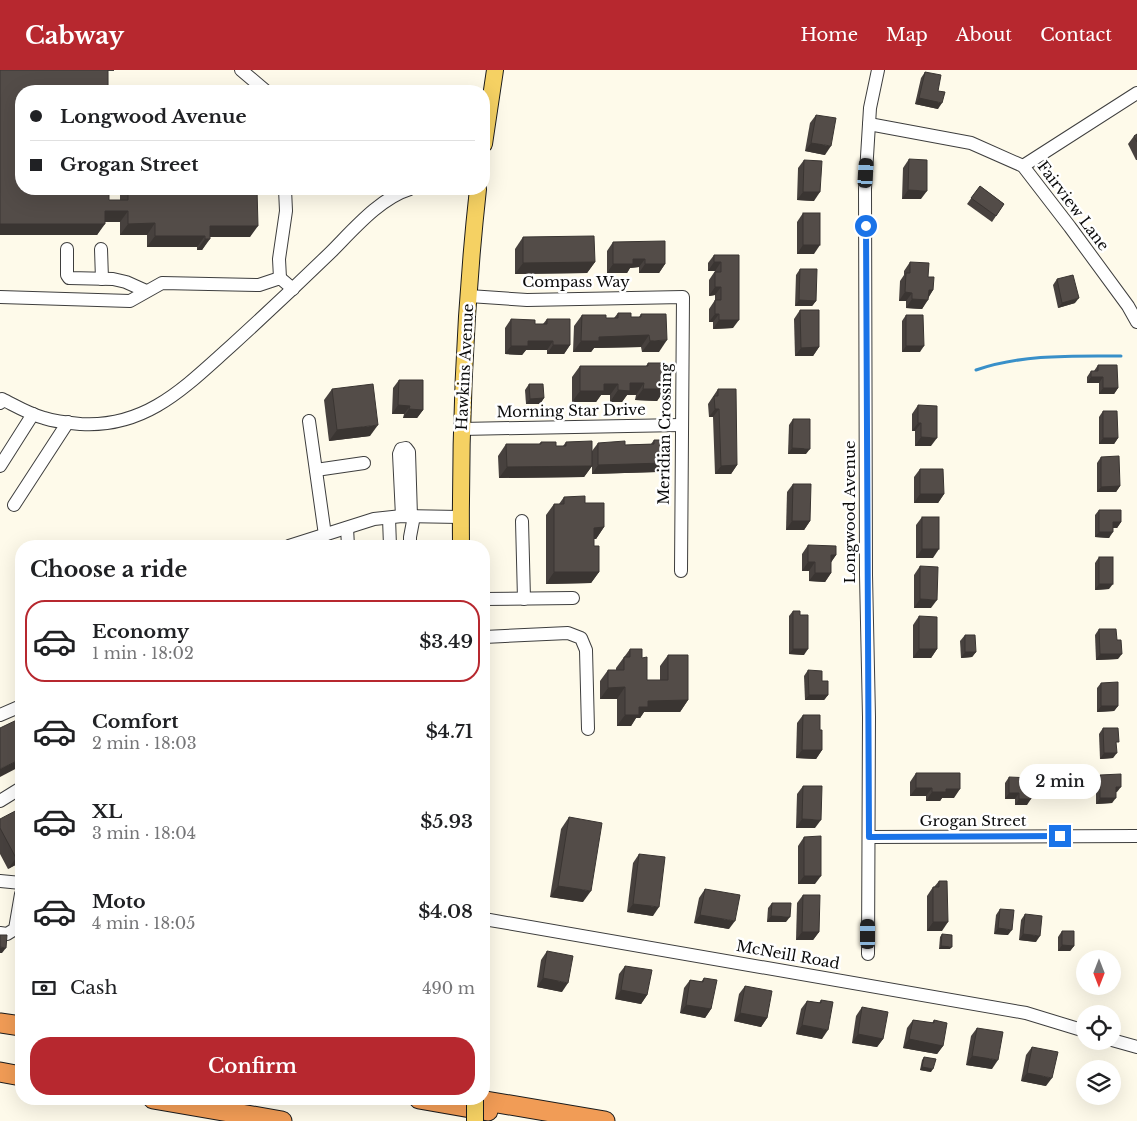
<!DOCTYPE html>
<meta charset="utf-8">
<style>
body{margin:0;font-family:"Libre Baskerville",serif;background:#f2f2f2;color:#202124;height:100vh;display:flex;flex-direction:column;font-size:19px;white-space:nowrap}
*{box-sizing:border-box;margin:0}
p{font-size:16px;color:#757577}
.icon{flex:none;width:28px;height:28px;fill:none;stroke:currentColor;stroke-width:2;stroke-linecap:round;stroke-linejoin:round}
.map{position:relative;flex:1;overflow:hidden}
.details{position:absolute;left:15px;top:470px;width:475px;height:565px;display:flex;flex-direction:column;background:#fff;border-radius:20px;box-shadow:0 5px 20px #0002}
.details>*{flex:none}
.guide{position:absolute;left:15px;top:15px;width:475px;height:110px;border-radius:20px;box-shadow:0 5px 20px #0002;display:grid;align-content:center;height:110px;padding:0 15px;background:#fff}
.needle{width:32px;rotate:180deg}
.tools{position:absolute;left:1076px;top:880px;display:grid;gap:10px}
.tools a{display:grid;place-items:center;width:45px;height:45px;border-radius:50%;background:#fff;box-shadow:0 5px 20px #0002;font-size:25px}
.end{position:absolute;width:22px;height:22px;margin:-11px;border:6px solid #1a73e8;background:#fff;box-shadow:0 0 0 2px #fff}
.from{border-radius:50%}
.bubble{position:absolute;height:35px;border-radius:18px;background:#fff;box-shadow:0 5px 20px #0002;font-size:16px;font-weight:600;line-height:35px;text-align:center}
.car{position:absolute;width:15px;height:30px;margin:-15px -8px;border-radius:6px;box-shadow:0 0 4px 1px #0007;background:linear-gradient(#222 24%,#8ab4d8 0 40%,#222 0 76%,#8ab4d8 0 86%,#222 0)}
.guide b{display:flex;align-items:center;gap:18px;height:48px;font-size:19px}
.guide b+b{border-top:1px solid #e0e0e0}
.guide i{width:12px;height:12px;background:#202124}
ul{padding:0;list-style:none}
li{display:flex;align-items:center;gap:15px;height:82px;margin:0 10px 8px;padding:0 5px;border:2px solid transparent;border-radius:20px}
li div{flex:1}
li b{display:block;font-size:19px}
li em{font-style:normal;font-weight:600}
li.on{border-color:#b7282f}
li>.icon{width:45px;height:45px;stroke-width:1.5}
h2{padding:0 15px;font-size:22px;line-height:60px}
.pay{display:flex;align-items:center;gap:12px;height:55px;padding:0 15px;font-size:19px}
.pay p{margin-inline-start:auto}
.primary-button{display:flex;gap:10px;margin-top:auto;padding:10px 15px}
.primary-button a{flex:1;height:58px;border-radius:20px;background:#b7282f;color:#fff;font-size:20px;font-weight:600;line-height:58px;text-align:center}
header{display:flex;align-items:center;gap:30px;box-sizing:border-box;height:70px;padding:0 25px;background:#b7282f;color:#fff}
header strong{font-size:24px}
nav{display:flex;gap:28px;margin-inline-start:auto;font-size:18px}
.map>svg:first-child{display:block}
</style>
<header>
<strong>Cabway</strong>
<nav><a>Home</a><a>Map</a><a>About</a><a>Contact</a></nav>
</header>
<div class="map">
<svg width="1137" height="1051" viewBox="0 0 1137 1051">
<rect width="100%" height="100%" fill="#fefaea"/>
<g fill="none" stroke-linecap="round" stroke-linejoin="round">
<!-- stream -->
<path stroke="#3990c9" stroke-width="3" d="M976,300C1023,284 1072,286 1121,286"/>
<defs>
<g id="minor">
<path d="M241,0L266,21"/>
<path d="M869,54L971,73L1023,96L1070,157L1128,236L1137,252"/>
<path d="M1023,96L1137,23"/>
<path d="M67,179V205L69,208L113,209L126,212L146,221"/>
<path d="M101,179L102,209"/>
<path d="M280,208L279,189L286,141L285,119"/>
<path d="M469,226L527,230L683,227L681,501"/>
<path d="M0,227L130,231L162,213L259,215L280,208L293,219"/>
<path d="M0,333L2,329C16,336 29,344 44,348C56,352 69,353 81,354C147,358 186,316 231,276C265,245 298,214 331,182C353,160 380,128 410,119"/>
<path d="M309,351L325,465"/>
<path d="M461,359L681,355"/>
<path d="M0,396L33,344"/>
<path d="M316,400L364,393"/>
<path d="M14,435L68,352"/>
<path d="M402,446L399,384L401,379L406,378L409,382L411,446"/>
<path d="M389,448L390,476"/>
<path d="M522,451L524,529"/>
<path d="M347,458L348,476"/>
<path d="M289,476L374,449L402,446L460,447"/>
<path d="M410,476V467L414,446"/>
<path d="M484,529L573,528"/>
<path d="M484,567L568,563L581,568L586,580L588,659"/>
<path d="M0,645L21,636"/>
<path d="M0,731L21,718"/>
<path d="M869,767L1137,766"/>
<path d="M0,811L21,813"/>
<path d="M484,849L1026,943L1085,961"/>
<path d="M0,863L7,864L15,859L21,824"/>
<path d="M868,884L869,647L866,505L865,119L870,38L878,0"/>
<path d="M1112,970L1137,977"/>
</g>
<g id="major">
<path d="M484,74L495,0"/>
<path d="M461,476C460,357 465,237 478,119"/>
</g>
<g id="highway">
<path d="M0,953L21,956"/>
<path d="M0,1002L21,1006"/>
<path d="M153,1029L282,1051"/>
<path d="M419,1029L488,1041"/>
<path d="M474,1029L605,1051"/>
</g>
</defs>
<!-- minor casing -->
<use href="#minor" stroke="#3e3e3e" stroke-width="14"/>
<!-- major casing -->
<use href="#major" stroke="#1c1c1c" stroke-width="18"/>
<!-- highway casing -->
<use href="#highway" stroke="#1c1c1c" stroke-width="21"/>
<!-- minor -->
<use href="#minor" stroke="#fff" stroke-width="12"/>
<!-- major -->
<use href="#major" stroke="#f5d163" stroke-width="16"/>
<!-- highway -->
<use href="#highway" stroke="#f19c56" stroke-width="19"/>
<defs>
<path id="major-bridge" d="M475,1029V1051"/>
</defs>
<!-- major-bridge casing -->
<use href="#major-bridge" stroke="#1c1c1c" stroke-width="18" stroke-linecap="butt"/>
<!-- major-bridge -->
<use href="#major-bridge" stroke="#f5d163" stroke-width="16"/>
</g>
<!-- wall -->
<g fill="#47413e">
<path d="M0,0H114V1H108L109,130H120V119H257L250,167H210L202,180H197V177H147V165H120V152H105L97,165Z"/>
<path d="M925,2L938,21V39L915,34L921,8Z"/>
<path d="M816,45L825,85L805,81L810,53Z"/>
<path d="M1137,64V90H1136L1128,74L1134,66Z"/>
<path d="M909,89L921,129H902L903,98Z"/>
<path d="M804,90L814,131L797,130L798,98Z"/>
<path d="M980,116L1004,134L992,152L967,134Z"/>
<path d="M803,143L814,184H797V152Z"/>
<path d="M523,167L595,192L587,203L515,204V179Z"/>
<path d="M613,172L665,194L659,203H639V197L630,198L627,203H607V181Z"/>
<path d="M714,185H739L733,258L713,259V252H709V239L715,230V225L709,226V210L715,201H708V193Z"/>
<path d="M910,192L928,207L933,220L922,239L906,238V231H899L900,211L904,205V201Z"/>
<path d="M800,199L816,231L812,236H795L796,205Z"/>
<path d="M1057,209L1075,233L1058,238L1053,215Z"/>
<path d="M800,240L819,277L813,286H795L794,249Z"/>
<path d="M618,243L631,247H639L641,244L659,282H642L641,277L594,278L591,282H573L574,256L582,245L606,248H614Z"/>
<path d="M906,245L920,282H902V251Z"/>
<path d="M511,249L535,254H543L547,249L570,275L564,284H547V280H526L522,285L505,284V258Z"/>
<path d="M648,293L665,319L657,331L635,330L636,325H627L622,332H610V325H601L596,332H572V307L580,296H646Z"/>
<path d="M1098,295L1118,318L1114,324H1099V313H1087V307L1091,301H1094Z"/>
<path d="M399,310L423,340L417,348H403L404,344H392L393,318Z"/>
<path d="M529,314L544,328L540,334H526L525,320Z"/>
<path d="M332,319L370,366L329,371L324,330Z"/>
<path d="M718,319L737,395L731,404H715L713,347H709L708,334Z"/>
<path d="M918,335L931,376H915V361H912V344Z"/>
<path d="M1103,341L1118,368L1114,374H1099V347Z"/>
<path d="M793,349L806,384H788L789,355Z"/>
<path d="M654,370L657,402L592,404V381L598,373L625,375L651,374Z"/>
<path d="M541,372L556,376H563L566,372L592,396L584,407L499,408L498,386L506,374H539Z"/>
<path d="M1101,387L1120,416L1116,422H1097V393Z"/>
<path d="M920,399L944,424L938,433H914V407Z"/>
<path d="M793,414L810,451L804,460H786L787,422Z"/>
<path d="M564,427L585,433L604,457L596,469H594V476L599,502L591,513L546,514V445L554,434H559Z"/>
<path d="M1099,440L1121,452L1117,458H1113L1109,468L1095,467V445Z"/>
<path d="M922,447L933,488H916V455Z"/>
<path d="M808,475L836,485L831,492V503L825,512L809,511V501H802V484Z"/>
<path d="M1099,487L1109,519L1095,520V493Z"/>
<path d="M920,496L931,538H914V505Z"/>
<path d="M793,541L800,545L804,585L789,584V546Z"/>
<path d="M919,546L937,579L931,588H913V555Z"/>
<path d="M1099,559L1117,570L1118,589L1096,590L1095,565Z"/>
<path d="M965,565L976,582L972,587L961,588L960,571Z"/>
<path d="M630,579L642,588L647,610H660V596L668,585L688,630L680,642H644L640,648H636L631,656H617V629H600V611L608,600H616V598Z"/>
<path d="M808,600L822,611L828,625L824,630H805L804,606Z"/>
<path d="M1101,613L1118,636L1114,641L1097,642V618Z"/>
<path d="M803,645L820,660L822,680L816,689L796,688L797,653Z"/>
<path d="M1103,658L1116,676L1113,688L1100,689L1099,664Z"/>
<path d="M916,703L954,728H942L940,731H926V726H910V712Z"/>
<path d="M1100,705L1117,722H1116L1112,733L1096,734V710Z"/>
<path d="M1009,707L1027,735H1015V729H1005V713Z"/>
<path d="M803,716L815,758H796L797,724Z"/>
<path d="M569,747L583,832L550,827L561,759Z"/>
<path d="M0,749L21,792L8,799L0,784Z"/>
<path d="M804,767L815,814H798V776Z"/>
<path d="M639,784L653,846L627,842L633,793Z"/>
<path d="M939,811L942,861H927V826L933,817H934Z"/>
<path d="M705,819L729,859L694,853L699,828Z"/>
<path d="M803,825L819,862L813,870H796L797,833Z"/>
<path d="M772,833L786,852H767L768,838Z"/>
<path d="M1000,839L1008,865L994,864L996,845Z"/>
<path d="M1025,844L1036,872L1019,870L1021,850Z"/>
<path d="M1062,861L1074,876L1070,881H1058V867Z"/>
<path d="M942,864L950,879H939L940,867Z"/>
<path d="M547,881L562,922L537,917L541,890Z"/>
<path d="M625,896L647,925L641,934L615,929L619,904Z"/>
<path d="M704,908L711,939L705,948L680,943L684,918L690,910L701,912Z"/>
<path d="M745,916L767,948L761,957L734,951L739,924Z"/>
<path d="M821,930L822,969L796,964L801,939L807,931L819,933Z"/>
<path d="M862,937L883,969L877,977L852,973L856,946Z"/>
<path d="M913,950L932,953L934,950L943,976L937,984L903,978L907,958Z"/>
<path d="M977,958L992,999L966,995L971,966Z"/>
<path d="M1032,977L1046,1016L1021,1011L1026,985Z"/>
<path d="M924,987L931,1002L920,1000L922,990Z"/>
</g>
<!-- shaded-wall -->
<g fill="#3a3532">
<path d="M919,28L942,33L938,39L915,34Z"/>
<path d="M811,73L831,76L825,85L805,81Z"/>
<path d="M908,120L927,121L921,129H902Z"/>
<path d="M803,122H820L814,131L797,130Z"/>
<path d="M105,141H128L120,152H97Z"/>
<path d="M155,153L147,165H120L128,154Z"/>
<path d="M0,154H105L97,165H0Z"/>
<path d="M210,156H258L250,167H205V166L197,177H147L155,166Z"/>
<path d="M205,169H210L202,180H197Z"/>
<path d="M803,175H820L814,184H797Z"/>
<path d="M633,189H645L639,197L630,198L627,203H607L613,194Z"/>
<path d="M595,192L587,203L515,204L523,193Z"/>
<path d="M714,192H721L715,201H708Z"/>
<path d="M645,194H665L659,203H639Z"/>
<path d="M715,217H721L715,225L709,226Z"/>
<path d="M929,220H933L927,229Z"/>
<path d="M905,222L912,223L906,231H899Z"/>
<path d="M1079,228L1075,233L1058,238L1062,233Z"/>
<path d="M912,229L928,230L922,239L906,238Z"/>
<path d="M799,230L816,231L812,236H795Z"/>
<path d="M715,244H719L713,252H709Z"/>
<path d="M719,250H739L733,258L713,259Z"/>
<path d="M649,265L641,277L594,278L591,282H573L581,271L599,267Z"/>
<path d="M667,270L659,282H642L650,271Z"/>
<path d="M528,271H553L547,280H526L522,285L505,284L511,276Z"/>
<path d="M553,275H570L564,284H547Z"/>
<path d="M906,276H924L920,282H902Z"/>
<path d="M819,277L813,286H795L801,278Z"/>
<path d="M1091,307H1103L1099,313H1087Z"/>
<path d="M630,313H644L636,325H627L622,332H610L618,320Z"/>
<path d="M604,314H618L610,325H601L596,332H572L580,321Z"/>
<path d="M1103,318H1118L1114,324H1099Z"/>
<path d="M643,319H665L657,331L635,330Z"/>
<path d="M544,328L540,334H526L530,329Z"/>
<path d="M398,335L410,336L404,344H392Z"/>
<path d="M409,339L423,340L417,348H403Z"/>
<path d="M715,339H719L713,347H709Z"/>
<path d="M918,353H921L915,361H912Z"/>
<path d="M378,355L370,366L329,371L337,360Z"/>
<path d="M921,367L937,368L931,376H915Z"/>
<path d="M1103,368H1118L1114,374H1099Z"/>
<path d="M792,378L810,379L806,384H788Z"/>
<path d="M663,393L657,402L592,404L598,395Z"/>
<path d="M737,395L731,404H715L721,396Z"/>
<path d="M592,396L584,407L499,408L507,397Z"/>
<path d="M1120,416L1116,422H1097L1101,417Z"/>
<path d="M920,424H944L938,433H914Z"/>
<path d="M792,451H810L804,460H786Z"/>
<path d="M1113,452H1121L1117,458H1109Z"/>
<path d="M604,457L596,469H586L594,458Z"/>
<path d="M1099,462H1113L1109,468L1095,467Z"/>
<path d="M922,479H939L933,488H916Z"/>
<path d="M831,485H836L830,494Z"/>
<path d="M808,492H815L809,501H802Z"/>
<path d="M554,502H599L591,513L546,514Z"/>
<path d="M815,503H831L825,512L809,511Z"/>
<path d="M1099,514H1113L1109,519L1095,520Z"/>
<path d="M920,529L937,530L931,538H914Z"/>
<path d="M793,579H808L804,585L789,584Z"/>
<path d="M919,579H937L931,588H913Z"/>
<path d="M965,582H976L972,587L961,588Z"/>
<path d="M1100,584H1122L1118,589L1096,590Z"/>
<path d="M625,617L617,629H600L608,618Z"/>
<path d="M809,625H828L824,630H805Z"/>
<path d="M688,630L680,642H644L640,648H636L631,656H617L625,645L648,631Z"/>
<path d="M1101,636H1118L1114,641L1097,642Z"/>
<path d="M802,680H822L816,689L796,688Z"/>
<path d="M1104,683H1117L1113,688L1100,689Z"/>
<path d="M21,689V696L0,707V699Z"/>
<path d="M1116,717H1121L1117,722L1112,723Z"/>
<path d="M916,718H932L926,726H910Z"/>
<path d="M946,719H960L954,728H942L940,731H926L932,722Z"/>
<path d="M1009,723H1019L1015,729H1005Z"/>
<path d="M1100,728H1116L1112,733L1096,734Z"/>
<path d="M1019,729H1031L1027,735H1015Z"/>
<path d="M802,749L821,750L815,758H796Z"/>
<path d="M21,785V792L8,799L16,788Z"/>
<path d="M804,806H821L815,814H798Z"/>
<path d="M558,816L591,821L583,832L550,827Z"/>
<path d="M633,834L659,837L653,846L627,842Z"/>
<path d="M700,845L735,851L729,859L694,853Z"/>
<path d="M771,846L790,847L786,852H767Z"/>
<path d="M933,852H948L942,861H927Z"/>
<path d="M998,858L1012,860L1008,865L994,864Z"/>
<path d="M802,862H819L813,870H796Z"/>
<path d="M1023,864L1040,866L1036,872L1019,870Z"/>
<path d="M1062,875L1074,876L1070,881H1058Z"/>
<path d="M941,876L952,877L950,879H939Z"/>
<path d="M0,877L6,878L2,883H0Z"/>
<path d="M543,908L568,913L562,922L537,917Z"/>
<path d="M621,920L647,925L641,934L615,929Z"/>
<path d="M686,935L711,939L705,948L680,943Z"/>
<path d="M740,943L767,948L761,957L734,951Z"/>
<path d="M802,955L828,960L822,969L796,964Z"/>
<path d="M858,964L883,969L877,977L852,973Z"/>
<path d="M909,969L943,976L937,984L903,978Z"/>
<path d="M972,986L998,990L992,999L966,995Z"/>
<path d="M922,997L933,999L931,1002L920,1000Z"/>
<path d="M1027,1003L1052,1008L1046,1016L1021,1011Z"/>
</g>
<!-- building -->
<g fill="#534c48" stroke="#3a3532">
<path d="M0,0H108V21H21V119H109V130H128V119H257L258,156H210V169H205V166H155V153L128,154V141H105V154H0Z"/>
<path d="M925,2L941,5L938,21L945,22L942,33L919,28Z"/>
<path d="M816,45L836,48L831,76L811,73Z"/>
<path d="M1137,64V72L1134,66Z"/>
<path d="M909,89L927,90V121L908,120Z"/>
<path d="M804,90L822,91L820,122H803Z"/>
<path d="M980,116L1004,134L996,146L971,128Z"/>
<rect x="803" y="143" width="17" height="32"/>
<path d="M594,166L595,192L523,193V167Z"/>
<path d="M665,171V194H645V189H633V194H613V172Z"/>
<path d="M714,185H739V250H719V244H715V230H721V217H715V202H721V192H714Z"/>
<path d="M910,192L929,193L928,207H934L933,220H929L928,230L912,229V223L905,222L906,203H910Z"/>
<path d="M800,199H817L816,231L799,230Z"/>
<path d="M1073,205L1079,228L1062,233L1057,209Z"/>
<path d="M800,240H819V277L801,278Z"/>
<path d="M618,243H631V247H641V244H666L667,270L650,271L649,265L599,267V271H581L582,245H606V248H618Z"/>
<path d="M906,245H923L924,276H906Z"/>
<path d="M511,249L535,250V254H547V249H570V275H553V271H528V276H511Z"/>
<path d="M648,293H665V319H643L644,313H630V321L618,320V314H604V321H580V296H648Z"/>
<path d="M1098,295H1117L1118,318H1103V307H1091V301H1098Z"/>
<path d="M399,310H423V340L409,339L410,336L398,335Z"/>
<path d="M373,314L378,355L337,360L332,319Z"/>
<path d="M529,314H543L544,328L530,329Z"/>
<path d="M718,319H736L737,395L721,396L719,339H715L714,326H718Z"/>
<path d="M918,335L937,336V368L921,367V353H918Z"/>
<path d="M1103,341H1117L1118,368H1103Z"/>
<path d="M793,349H810V379L792,378Z"/>
<path d="M654,370H663V393L598,395V373L625,371V375L654,374Z"/>
<path d="M592,371V396L507,397L506,374H541V372H556V376H566V372Z"/>
<path d="M1119,386L1120,416L1101,417V387Z"/>
<path d="M920,399H943L944,424H920Z"/>
<path d="M793,414H811L810,451H792Z"/>
<path d="M585,426V433H604V457L594,458V476H599V502H554V434H564V427Z"/>
<path d="M1099,440H1121V452H1113V462H1099Z"/>
<rect x="922" y="447" width="17" height="32"/>
<path d="M808,475L836,476V485H831V503H815V492H808Z"/>
<rect x="1099" y="487" width="14" height="27"/>
<path d="M920,496L938,497L937,530L920,529Z"/>
<path d="M793,541H800V545H808V579H793Z"/>
<path d="M919,546L937,547V579H919Z"/>
<path d="M1099,559H1116L1117,570H1121L1122,584H1100Z"/>
<path d="M965,565H975L976,582H965Z"/>
<path d="M630,579H642V588L647,587V610H668V585H688V630L648,631V637H639V645H625V617L608,618V600H624V587H630Z"/>
<path d="M808,600L822,601V611H828V625H809Z"/>
<path d="M1118,612V636H1101V613Z"/>
<path d="M803,645H820V660H822V680H802Z"/>
<path d="M21,648V689L0,699V658Z"/>
<path d="M1103,658H1118L1119,672H1116L1117,683H1104Z"/>
<path d="M916,703H960V719H946V722H932V718H916Z"/>
<path d="M1121,704V717H1116V728H1100V705Z"/>
<path d="M1009,707L1031,708V729H1019V723H1009Z"/>
<path d="M803,716H822L821,750L802,749Z"/>
<path d="M21,738V785L16,788L0,758V749Z"/>
<path d="M569,747L602,753L591,821L558,816Z"/>
<path d="M821,766V806H804V767Z"/>
<path d="M639,784L665,787L659,837L633,834Z"/>
<path d="M939,811H947L948,852H933V817H939Z"/>
<path d="M705,819L740,825L735,851L700,845Z"/>
<path d="M803,825H820L819,862H802Z"/>
<path d="M772,833H791L790,847L771,846Z"/>
<path d="M1000,839L1014,840L1012,860L998,858Z"/>
<path d="M1025,844L1042,846L1040,866L1023,864Z"/>
<path d="M1062,861H1074V876L1062,875Z"/>
<path d="M942,864L952,865V877L941,876Z"/>
<path d="M0,865H7L6,878L0,877Z"/>
<path d="M547,881L573,886L568,913L543,908Z"/>
<path d="M625,896L652,900L647,925L621,920Z"/>
<path d="M704,908L717,910L711,939L686,935L690,910L703,912Z"/>
<path d="M745,916L772,921L767,948L740,943Z"/>
<path d="M821,930L833,932L828,960L802,955L807,931L821,933Z"/>
<path d="M862,937L888,942L883,969L858,964Z"/>
<path d="M913,950L934,953V950L947,953L943,976L909,969Z"/>
<path d="M977,958L1003,962L998,990L972,986Z"/>
<path d="M1032,977L1058,982L1052,1008L1027,1003Z"/>
<path d="M924,987L936,989L933,999L922,997Z"/>
</g>
<g fill="none" stroke-linecap="round" stroke-linejoin="round">
<!-- route -->
<path stroke="#1a73e8" stroke-width="6" d="M866,156L869,767L1060,766"/>
</g>
<g text-anchor="middle" stroke-width="5" stroke-linejoin="round" paint-order="stroke">
<!-- street labels -->
<g font-size="15" fill="#0b0b0b" stroke="#fff">
<text transform="translate(1073 136) rotate(53)" y="5">Fairview Lane</text>
<text x="576" y="217">Compass Way</text>
<text transform="translate(465 297) rotate(-87)" y="5">Hawkins Avenue</text>
<text transform="translate(571 341) rotate(-1)" y="5">Morning Star Drive</text>
<text transform="translate(665 364) rotate(-89)" y="5">Meridian Crossing</text>
<text transform="translate(850 442) rotate(-90)" y="5">Longwood Avenue</text>
<text x="973" y="756">Grogan Street</text>
<text transform="translate(788 885) rotate(10)" y="5">McNeill Road</text>
</g>
</g>
</svg>
<div class="tools">
<a><svg class="needle" viewBox="-14 -14 28 28"><path d="M0-13l5 13h-10z" fill="#e53935"/><path d="M0 13l5-13h-10z" fill="#757577"/></svg></a>
<a><svg class="icon" aria-label="locate" viewBox="0 0 24 24"><circle cx="12" cy="12" r="6"/><path d="M12 2v4M12 18v4M2 12h4M18 12h4"/></svg></a>
<a><svg class="icon" aria-label="layers" viewBox="0 0 24 24"><path d="M12 4l9 5-9 5-9-5zM3 14l9 5 9-5"/></svg></a>
</div>
<i class="end from" style="left:866px;top:156px"></i>
<i class="end" style="left:1060px;top:766px"></i>
<div class="bubble" style="left:1019px;top:694px;width:82px">2 min</div>
<i class="car" style="left:866px;top:103px;rotate:4deg"></i>
<i class="car" style="left:868px;top:864px;rotate:0deg"></i>
<div class="guide">
<b><i class="from"></i>Longwood Avenue</b>
<b><i></i>Grogan Street</b>
</div>
<section class="details">
<h2>Choose a ride</h2>
<ul>
<li class="on"><svg class="icon" aria-label="car" viewBox="0 0 24 24"><path d="M5 17H2v-5l4-1 3-4h7l3 4 3 1v5h-3M9 17h6M6 11h13"/><circle cx="7" cy="17" r="2"/><circle cx="17" cy="17" r="2"/></svg><div><b>Economy</b><p>1 min · 18:02</p></div><em>$3.49</em></li>
<li><svg class="icon" aria-label="car" viewBox="0 0 24 24"><path d="M5 17H2v-5l4-1 3-4h7l3 4 3 1v5h-3M9 17h6M6 11h13"/><circle cx="7" cy="17" r="2"/><circle cx="17" cy="17" r="2"/></svg><div><b>Comfort</b><p>2 min · 18:03</p></div><em>$4.71</em></li>
<li><svg class="icon" aria-label="car" viewBox="0 0 24 24"><path d="M5 17H2v-5l4-1 3-4h7l3 4 3 1v5h-3M9 17h6M6 11h13"/><circle cx="7" cy="17" r="2"/><circle cx="17" cy="17" r="2"/></svg><div><b>XL</b><p>3 min · 18:04</p></div><em>$5.93</em></li>
<li><svg class="icon" aria-label="car" viewBox="0 0 24 24"><path d="M5 17H2v-5l4-1 3-4h7l3 4 3 1v5h-3M9 17h6M6 11h13"/><circle cx="7" cy="17" r="2"/><circle cx="17" cy="17" r="2"/></svg><div><b>Moto</b><p>4 min · 18:05</p></div><em>$4.08</em></li>
</ul>
<div class="pay"><svg class="icon" aria-label="cash" viewBox="0 0 24 24"><path d="M3 7h18v10H3z"/><circle cx="12" cy="12" r="2"/></svg>Cash<p>490 m</p></div>
<div class="primary-button"><a>Confirm</a></div>
</section>
</div>
